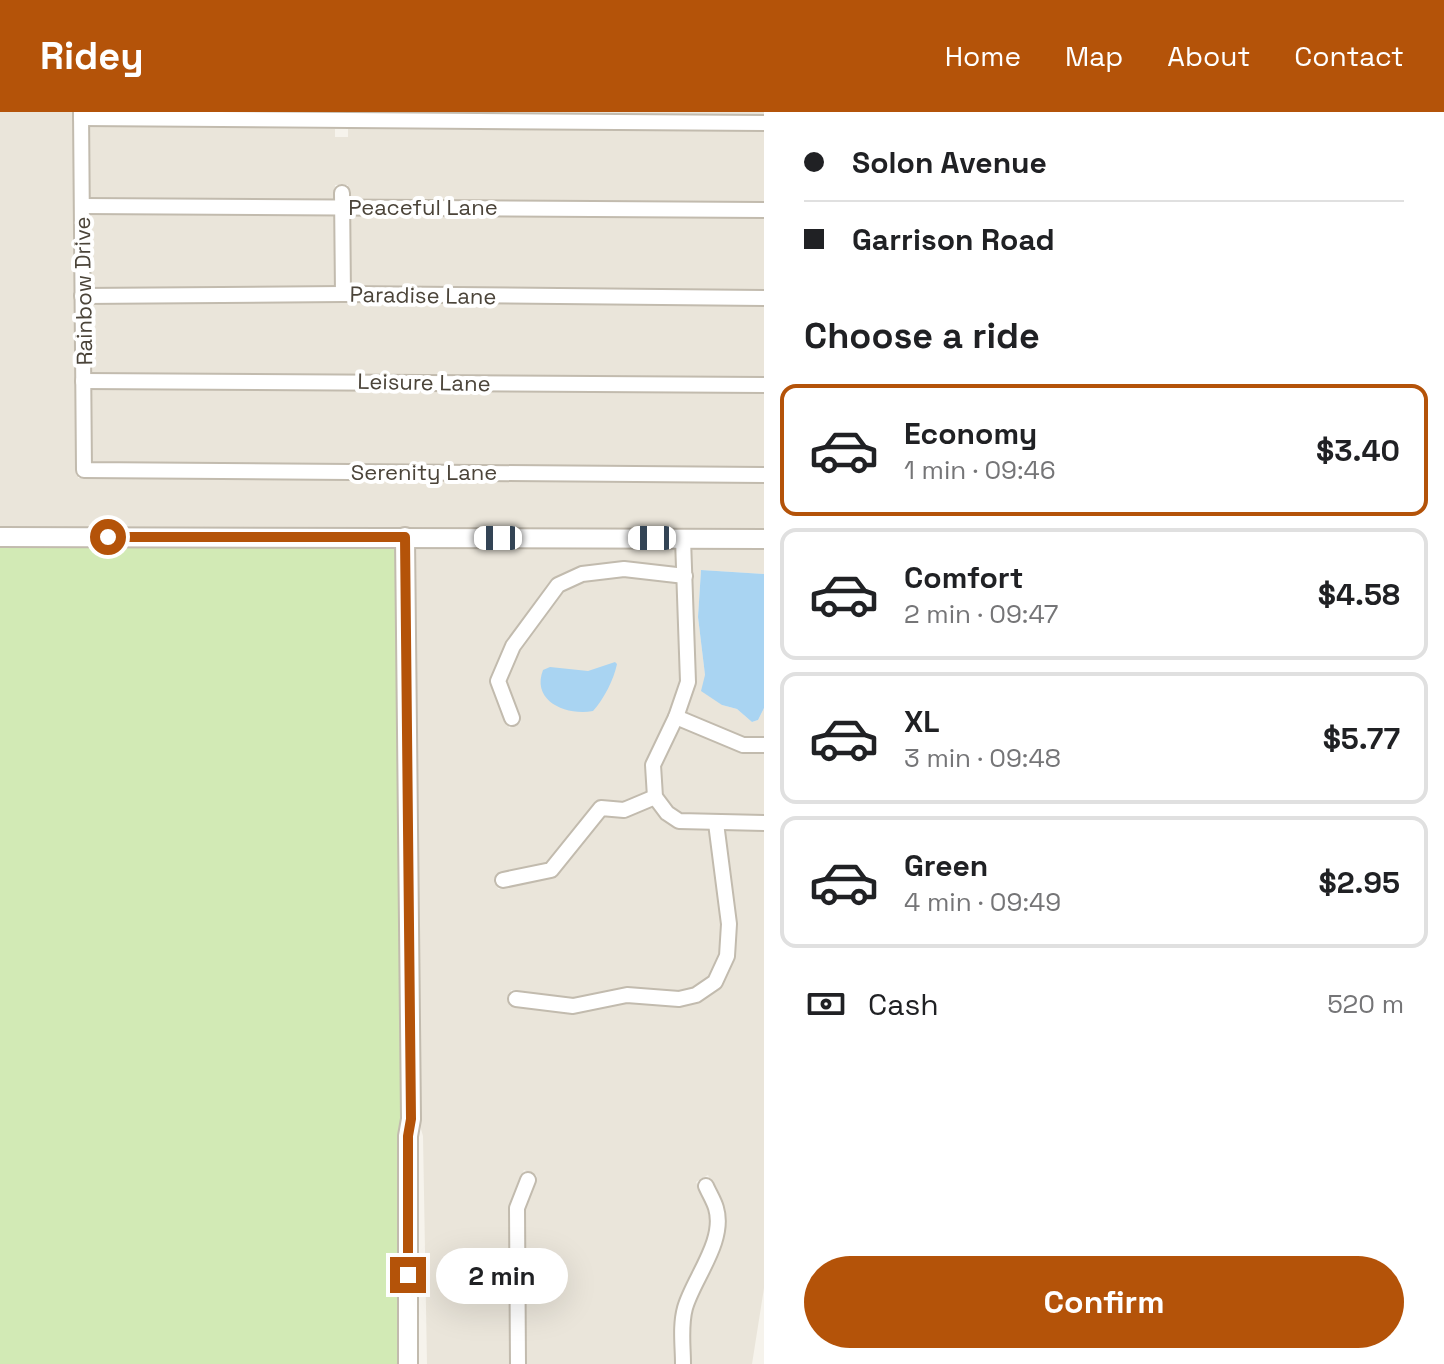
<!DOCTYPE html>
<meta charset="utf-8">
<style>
body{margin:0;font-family:"Space Grotesk",sans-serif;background:#f2f2f2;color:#202124;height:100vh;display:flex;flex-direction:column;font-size:30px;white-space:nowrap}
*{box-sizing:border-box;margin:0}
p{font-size:26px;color:#757577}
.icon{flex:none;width:44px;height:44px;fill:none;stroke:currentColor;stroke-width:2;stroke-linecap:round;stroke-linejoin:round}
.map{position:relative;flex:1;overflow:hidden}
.sheet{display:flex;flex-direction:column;background:#fff;width:680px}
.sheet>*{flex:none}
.top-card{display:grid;align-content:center;height:176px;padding:0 40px;background:#fff}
.end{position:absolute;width:36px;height:36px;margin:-18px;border:10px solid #b45309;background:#fff;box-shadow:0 0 0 4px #fff}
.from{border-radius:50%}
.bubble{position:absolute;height:56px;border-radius:28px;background:#fff;box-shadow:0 8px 32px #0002;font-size:26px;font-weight:700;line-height:56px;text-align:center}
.car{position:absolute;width:24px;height:48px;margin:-24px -12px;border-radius:10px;box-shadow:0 0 6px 2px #0007;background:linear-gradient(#fff 24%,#345 0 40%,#fff 0 76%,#345 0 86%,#fff 0)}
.top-card b{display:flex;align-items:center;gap:28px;height:76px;font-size:30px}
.top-card b+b{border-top:2px solid #e0e0e0}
.top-card i{width:20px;height:20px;background:#202124}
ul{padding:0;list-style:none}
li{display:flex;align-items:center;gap:24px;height:132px;margin:0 16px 12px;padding:0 24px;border:4px solid #e0e0e0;border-radius:16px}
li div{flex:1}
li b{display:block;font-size:30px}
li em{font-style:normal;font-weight:700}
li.current{border-color:#b45309}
li>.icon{width:72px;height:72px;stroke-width:1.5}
h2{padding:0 40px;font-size:36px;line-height:96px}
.pay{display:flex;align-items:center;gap:20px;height:88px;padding:0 40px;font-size:30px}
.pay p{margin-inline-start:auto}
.cta{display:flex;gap:16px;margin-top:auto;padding:16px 40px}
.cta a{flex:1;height:92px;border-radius:48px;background:#b45309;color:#fff;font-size:32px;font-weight:700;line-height:92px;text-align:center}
header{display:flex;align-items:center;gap:48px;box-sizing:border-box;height:112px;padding:0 40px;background:#b45309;color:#fff}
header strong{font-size:38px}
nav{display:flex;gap:44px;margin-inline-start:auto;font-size:28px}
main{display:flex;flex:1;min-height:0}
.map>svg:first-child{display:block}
</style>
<header>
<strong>Ridey</strong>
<nav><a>Home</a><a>Map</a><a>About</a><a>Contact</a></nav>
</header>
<main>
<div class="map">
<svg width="764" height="1252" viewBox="0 0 764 1252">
<rect width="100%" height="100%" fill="#f6f3ec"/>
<!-- residential -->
<g fill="#eae5da">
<path d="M0,0H74L78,366L764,371V419L0,417Z"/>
<path d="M348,0H764V3L348,1Z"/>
<path d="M88,14L335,17V25H348V17L764,19V90L349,87L348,73H335V87L89,86Z"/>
<path d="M89,102H335L336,174L89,176Z"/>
<path d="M349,102L764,106V178L349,174Z"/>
<path d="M343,190L764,194V266L90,261V191Z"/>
<path d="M90,277L764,281V355L91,351Z"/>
<path d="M412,433L677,434V455L623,449L581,454L556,466L507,530L492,572L509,616L521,610L506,569L519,538L562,479L584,469L624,465L678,471L681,569L670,602L647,649L648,680L623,690L602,688L596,691L547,751L495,763L498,777L552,765L604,704L627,705L653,694L662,706L676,715L710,718L722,812L720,842L710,864L693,876L679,879L626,875L573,886L511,878L509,893L572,902L628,891L679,894L699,890L718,877L733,848L736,811L724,719H764V1176L752,1252H690V1209L692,1197L717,1145L723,1116V1095L708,1063L696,1070L710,1100V1114L704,1139L679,1190L676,1209L677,1252H525L524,1098L537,1064L524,1058L510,1096L511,1252H427L423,1024L418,1007Z"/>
<path d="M691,434L764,435V462L701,458L698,505L705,563L722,593L737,597L752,610L758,608L764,596V626L744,625L685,600L694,570Z"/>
<path d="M679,615L743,641H764V703L681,701L672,695L662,682L660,654Z"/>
</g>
<!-- green -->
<path fill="#d2eab5" d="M0,433L398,435L404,1001L401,1252H0Z"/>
<!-- water -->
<g fill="#a9d4f2">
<path d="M701,458L764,462V596L758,608L752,610L737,597L722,593L701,579L705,563L698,505Z"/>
<path d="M615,550L617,552C614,567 604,587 593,599C566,604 531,589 543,558L550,555L588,559Z"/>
</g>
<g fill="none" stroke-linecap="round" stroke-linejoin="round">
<defs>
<g id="minor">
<path d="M81,0L84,358L764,363"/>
<path d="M81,6L764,11"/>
<path d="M342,81L343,182"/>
<path d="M82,94L764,98"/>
<path d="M82,184L343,182L764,186"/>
<path d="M83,269L764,273"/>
<path d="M683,427L688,570L676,605L653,653L655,685L667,701L679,709L764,711"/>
<path d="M676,605L743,633H764"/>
<path d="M512,606L498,569L513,534L558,473L582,462L624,457L685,464"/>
<path d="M503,768L551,758L601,696L624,698L655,685"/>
<path d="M516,887L573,894L627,883L679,887L696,883L715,870L727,844L729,812L716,711"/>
<path d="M518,1252L517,1096L528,1068"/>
<path d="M683,1252C683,1234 680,1214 685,1196C693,1167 726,1129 716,1096C714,1089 709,1081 706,1074"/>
</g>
<g id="tertiary">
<path d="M0,425L764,427"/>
<path d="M405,425L411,1007L408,1024V1252"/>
</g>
</defs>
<!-- minor casing -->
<use href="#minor" stroke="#c2bbae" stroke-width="18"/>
<!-- tertiary casing -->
<use href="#tertiary" stroke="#c2bbae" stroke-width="22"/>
<!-- minor -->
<use href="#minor" stroke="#fff" stroke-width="14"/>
<!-- tertiary -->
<use href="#tertiary" stroke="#fff" stroke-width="18"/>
</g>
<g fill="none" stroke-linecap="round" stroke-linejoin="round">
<!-- route -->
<path stroke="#b45309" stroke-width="10" d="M108,425H405L411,1007L408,1024V1163"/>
</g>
<g text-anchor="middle" stroke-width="8" stroke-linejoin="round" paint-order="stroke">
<!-- street labels -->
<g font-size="22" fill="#4b4439" stroke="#fff">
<text x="423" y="103">Peaceful Lane</text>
<text transform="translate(83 179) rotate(-91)" y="8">Rainbow Drive</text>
<text transform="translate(423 183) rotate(1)" y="8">Paradise Lane</text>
<text transform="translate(424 270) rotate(1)" y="8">Leisure Lane</text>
<text x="424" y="368">Serenity Lane</text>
</g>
</g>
</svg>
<i class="end from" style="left:108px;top:425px"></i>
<i class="end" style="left:408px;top:1163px"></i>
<div class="bubble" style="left:436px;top:1136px;width:132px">2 min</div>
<i class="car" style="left:498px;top:426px;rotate:270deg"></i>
<i class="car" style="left:652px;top:426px;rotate:270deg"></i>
</div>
<section class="sheet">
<div class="top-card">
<b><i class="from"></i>Solon Avenue</b>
<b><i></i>Garrison Road</b>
</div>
<h2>Choose a ride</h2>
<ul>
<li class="current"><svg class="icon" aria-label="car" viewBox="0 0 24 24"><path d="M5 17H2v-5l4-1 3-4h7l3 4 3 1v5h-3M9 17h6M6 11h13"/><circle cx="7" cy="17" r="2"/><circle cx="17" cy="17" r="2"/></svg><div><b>Economy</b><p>1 min · 09:46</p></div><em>$3.40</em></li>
<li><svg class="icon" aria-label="car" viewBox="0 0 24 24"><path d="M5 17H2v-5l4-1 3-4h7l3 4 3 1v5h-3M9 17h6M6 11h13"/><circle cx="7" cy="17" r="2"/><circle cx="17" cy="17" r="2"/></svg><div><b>Comfort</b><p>2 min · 09:47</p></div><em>$4.58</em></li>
<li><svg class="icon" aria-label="car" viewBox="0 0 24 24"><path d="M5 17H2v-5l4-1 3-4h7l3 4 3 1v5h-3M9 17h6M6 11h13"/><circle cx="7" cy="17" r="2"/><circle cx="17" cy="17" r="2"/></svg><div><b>XL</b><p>3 min · 09:48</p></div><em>$5.77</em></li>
<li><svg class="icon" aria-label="car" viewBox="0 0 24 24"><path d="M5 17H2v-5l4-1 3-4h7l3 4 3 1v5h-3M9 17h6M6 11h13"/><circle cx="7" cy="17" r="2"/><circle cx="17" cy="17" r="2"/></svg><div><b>Green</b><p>4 min · 09:49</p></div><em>$2.95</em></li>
</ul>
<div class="pay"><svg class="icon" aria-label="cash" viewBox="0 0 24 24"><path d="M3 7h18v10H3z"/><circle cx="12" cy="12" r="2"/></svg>Cash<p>520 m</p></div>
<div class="cta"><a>Confirm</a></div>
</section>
</main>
